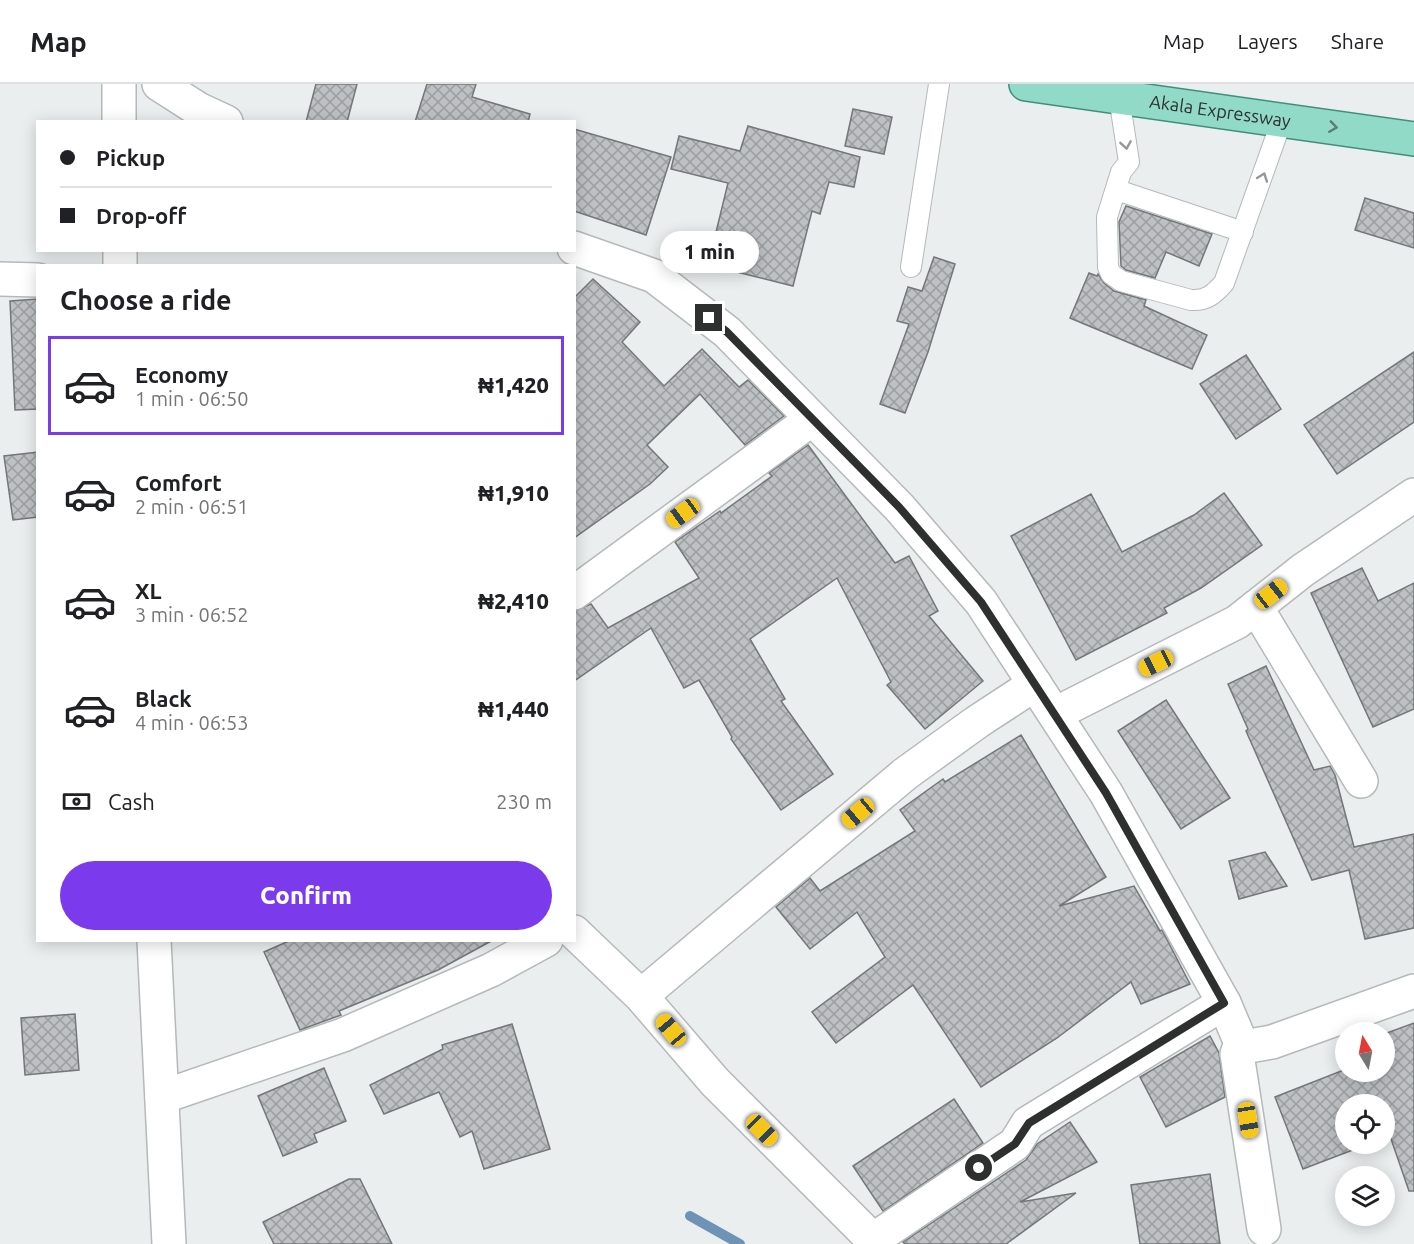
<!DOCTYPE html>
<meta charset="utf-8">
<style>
body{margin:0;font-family:Ubuntu,sans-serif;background:#f2f2f2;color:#202124;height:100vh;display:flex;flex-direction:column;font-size:22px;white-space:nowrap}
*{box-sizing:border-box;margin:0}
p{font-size:20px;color:#757577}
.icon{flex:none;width:33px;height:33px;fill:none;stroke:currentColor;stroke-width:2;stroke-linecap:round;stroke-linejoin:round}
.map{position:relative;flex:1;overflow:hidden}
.sheet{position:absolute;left:36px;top:180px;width:540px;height:678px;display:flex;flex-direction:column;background:#fff;border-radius:0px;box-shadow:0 3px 15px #0003}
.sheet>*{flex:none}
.top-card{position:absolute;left:36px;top:36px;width:540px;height:132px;border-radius:0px;box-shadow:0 3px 15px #0003;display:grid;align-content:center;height:132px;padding:0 24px;background:#fff}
.needle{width:39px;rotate:350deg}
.fabs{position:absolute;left:1335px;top:938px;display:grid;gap:12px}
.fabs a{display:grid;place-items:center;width:60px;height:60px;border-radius:50%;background:#fff;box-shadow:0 3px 15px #0003;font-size:30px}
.end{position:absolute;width:27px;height:27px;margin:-14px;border:8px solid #2e2f2f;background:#fff;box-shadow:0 0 0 3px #fff}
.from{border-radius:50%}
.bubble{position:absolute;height:42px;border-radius:21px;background:#fff;box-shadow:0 3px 15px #0003;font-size:20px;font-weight:800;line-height:42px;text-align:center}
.car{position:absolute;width:18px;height:36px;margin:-18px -9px;border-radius:8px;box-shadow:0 0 4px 2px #0007;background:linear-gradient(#f5c518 24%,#345 0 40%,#f5c518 0 76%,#345 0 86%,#f5c518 0)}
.top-card b{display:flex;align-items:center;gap:21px;height:57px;font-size:22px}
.top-card b+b{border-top:2px solid #e0e0e0}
.top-card i{width:15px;height:15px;background:#202124}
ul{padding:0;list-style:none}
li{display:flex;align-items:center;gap:18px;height:99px;margin:0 12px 9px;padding:0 12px;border:3px solid transparent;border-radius:0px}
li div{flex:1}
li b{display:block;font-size:22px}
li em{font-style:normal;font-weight:800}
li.current{border-color:#7c3aed}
li>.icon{width:54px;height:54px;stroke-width:1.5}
h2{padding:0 24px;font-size:27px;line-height:72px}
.pay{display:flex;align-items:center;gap:15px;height:66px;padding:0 24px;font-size:22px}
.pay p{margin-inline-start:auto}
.action{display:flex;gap:12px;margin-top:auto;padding:12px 24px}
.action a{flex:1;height:69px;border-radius:36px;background:#7c3aed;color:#fff;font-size:24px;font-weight:800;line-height:69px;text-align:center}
header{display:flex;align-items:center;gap:36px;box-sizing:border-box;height:84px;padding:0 30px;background:#fff;border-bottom:2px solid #e0e0e0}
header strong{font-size:28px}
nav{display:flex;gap:33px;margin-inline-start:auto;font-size:21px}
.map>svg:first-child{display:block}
</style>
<header>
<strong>Map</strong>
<nav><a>Map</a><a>Layers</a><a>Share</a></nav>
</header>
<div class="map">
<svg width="1414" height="1160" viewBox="0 0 1414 1160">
<defs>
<pattern id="building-cross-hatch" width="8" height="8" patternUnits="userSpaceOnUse" patternTransform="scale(1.5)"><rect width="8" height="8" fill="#bec1c3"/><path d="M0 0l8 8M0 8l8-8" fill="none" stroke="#9b9d9f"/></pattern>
</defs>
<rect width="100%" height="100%" fill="#eaeeee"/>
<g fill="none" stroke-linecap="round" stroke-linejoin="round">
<!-- stream -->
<path stroke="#6f92b7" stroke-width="10" d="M690,1132L740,1160"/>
</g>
<!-- building -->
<g fill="url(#building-cross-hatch)" stroke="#737778" stroke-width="1.5">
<path d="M316,0H357L347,38H306Z"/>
<path d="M427,0H476L472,13L530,30L528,38H415Z"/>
<path d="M853,25L892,33L884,70L845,62Z"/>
<path d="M748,42L860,73L854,103L829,98L820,130L812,127L793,202L708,181L728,99L671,85L679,52L740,67Z"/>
<path d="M574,45L671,73L646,151L574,127Z"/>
<path d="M1365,114L1414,129V164L1355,146Z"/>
<path d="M1126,122L1212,150L1199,182L1166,168L1155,194L1126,186L1121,182L1119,138Z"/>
<path d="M934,173L955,180L928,268L905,329L880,320L909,240L897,237L908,203L922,207Z"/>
<path d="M1089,189L1097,192L1098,190L1104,199L1114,207L1146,216L1144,222L1207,251L1192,285L1070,234Z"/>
<path d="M593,195L640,238L622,258L664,302L702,265L739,303L748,296L784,332L745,361L700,310L647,361L668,383L650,400L574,454V214Z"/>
<path d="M38,215V325L15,326L10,217Z"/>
<path d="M1414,268V338L1337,390L1304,341Z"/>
<path d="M1246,271L1281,325L1236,355L1200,300Z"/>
<path d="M808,361L895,479L909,472L938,527L929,532L983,597L925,645L887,601L891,598L837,494L750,555L785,615L781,617L833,690L781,726L731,655L732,653L699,596L684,604L651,544L574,597V527L591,520L608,544L699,494L675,458L720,427L721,429L772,392L769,389Z"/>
<path d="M38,368V433L13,436L4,372Z"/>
<path d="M1224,409L1262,461L1201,504L1164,524L1167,529L1076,576L1011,452L1091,410L1122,468L1194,431Z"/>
<path d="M1362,484L1378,517L1414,499V625L1373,643L1311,509Z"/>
<path d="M1266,582L1314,686L1330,682L1335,691L1354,763L1414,750V844L1365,855L1349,786L1312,796L1246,647L1248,645L1228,600Z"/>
<path d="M1166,616L1230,714L1181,745L1118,647Z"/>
<path d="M1021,651L1106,793L1059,822L1134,802L1160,847L1162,846L1190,900L1141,920L1131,898L1057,954L981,1003L913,901L836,959L812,928L885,873L857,828L810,865L776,823L810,794L820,807L915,747L900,726L943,695L945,698Z"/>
<path d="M1265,768L1287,802L1239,815L1229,777Z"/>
<path d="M291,856H493L438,886L339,927L341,931L300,946L264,868Z"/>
<path d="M75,930L79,986L25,991L21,934Z"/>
<path d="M1414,939V1107H1409L1390,1052L1384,1054V1020H1346V1059H1371L1303,1085L1275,1013L1346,985V987H1384V950Z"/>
<path d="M512,940L550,1065L484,1085L472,1047L460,1053L439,1008L384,1030L370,1001L443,965L442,961Z"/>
<path d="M1210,952L1219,969L1225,1013L1166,1043L1140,993Z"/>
<path d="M324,984L346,1037L314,1050L317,1058L283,1072L258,1012Z"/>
<path d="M954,1015L983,1059L883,1127L853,1082Z"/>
<path d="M1070,1038L1097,1078L1020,1118L1076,1109L1006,1160H905L903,1158L1026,1076L1037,1060Z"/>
<path d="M1210,1090L1220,1160H1140L1131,1101Z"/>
<path d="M349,1095H360L392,1160H274L263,1138Z"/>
</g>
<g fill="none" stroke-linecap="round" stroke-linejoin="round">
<defs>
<g id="service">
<path d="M1119,13L1129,78L1121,88L1107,133L1108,183L1111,190L1121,197L1191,216C1207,217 1214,210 1224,199L1282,36"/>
<path d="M1117,106L1243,148"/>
<path d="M911,183L939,0"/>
</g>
<g id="minor">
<path d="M159,0L198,25L226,38"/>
<path d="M574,164L654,192L727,248L899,423L981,518L1106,709L1224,919L1241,959L1237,970L1264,1145"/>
<path d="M0,195L38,196"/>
<path d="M574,509L812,335"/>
<path d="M1256,523L1361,697"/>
<path d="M1055,630L1237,538L1303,486L1414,411"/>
<path d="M574,848L641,912L715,998L877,1160"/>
<path d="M641,912L905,690L977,638L1035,600"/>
<path d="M1241,959L1249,962L1272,958L1414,907"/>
<path d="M162,1013L343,951L491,886L546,856"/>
<path d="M873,1156L1015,1060L1028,1039L1224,919"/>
</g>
<g id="tertiary">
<path d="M119,0V38"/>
<path d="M120,166V182"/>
<path d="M154,856L169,1160"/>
</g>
<g id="primary">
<path id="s1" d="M1026,0L1414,55"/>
</g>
</defs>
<!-- service casing -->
<use href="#service" stroke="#b5b9b9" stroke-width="22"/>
<!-- minor casing -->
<use href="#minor" stroke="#b5b9b9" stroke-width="36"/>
<!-- tertiary casing -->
<use href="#tertiary" stroke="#b5b9b9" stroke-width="36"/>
<!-- primary casing -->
<use href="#primary" stroke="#408f7a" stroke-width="36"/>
<!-- service -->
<use href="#service" stroke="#fff" stroke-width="20"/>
<!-- minor -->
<use href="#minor" stroke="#fff" stroke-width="33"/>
<!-- tertiary -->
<use href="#tertiary" stroke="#fff" stroke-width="33"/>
<!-- primary -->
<use href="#primary" stroke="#92dac8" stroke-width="33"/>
</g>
<!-- one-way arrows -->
<defs><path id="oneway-chevron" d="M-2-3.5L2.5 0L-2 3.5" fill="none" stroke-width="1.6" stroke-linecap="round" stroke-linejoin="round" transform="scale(1.5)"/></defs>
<use stroke="#5b7c74" href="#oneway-chevron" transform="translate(1333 43) rotate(8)"/>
<g stroke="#969797">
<use href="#oneway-chevron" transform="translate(1126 61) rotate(81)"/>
<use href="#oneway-chevron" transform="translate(1263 93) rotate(-70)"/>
</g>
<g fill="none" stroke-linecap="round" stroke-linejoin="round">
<!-- route -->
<path stroke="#2e2f2f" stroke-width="8" d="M709,234L727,248L899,423L981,518L1106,709L1224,919L1029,1039L1015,1060L979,1084"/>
</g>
<g text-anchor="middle" stroke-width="5" stroke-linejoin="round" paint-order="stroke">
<!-- street labels -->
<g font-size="18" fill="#2e2f2f" stroke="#f7fbfb">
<text dy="6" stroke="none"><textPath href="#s1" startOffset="196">Akala Expressway</textPath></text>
</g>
</g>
</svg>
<div class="fabs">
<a><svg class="needle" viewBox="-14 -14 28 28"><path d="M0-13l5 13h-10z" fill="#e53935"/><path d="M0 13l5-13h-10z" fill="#757577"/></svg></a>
<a><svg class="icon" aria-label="locate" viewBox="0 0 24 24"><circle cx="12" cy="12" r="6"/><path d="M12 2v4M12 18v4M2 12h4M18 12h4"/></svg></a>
<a><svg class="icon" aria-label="layers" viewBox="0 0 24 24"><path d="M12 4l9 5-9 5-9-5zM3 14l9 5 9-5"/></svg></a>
</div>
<i class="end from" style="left:979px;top:1084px"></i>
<i class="end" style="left:709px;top:234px"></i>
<div class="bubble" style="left:660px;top:147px;width:99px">1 min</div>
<i class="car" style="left:683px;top:429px;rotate:234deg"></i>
<i class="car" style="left:1271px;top:510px;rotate:52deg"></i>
<i class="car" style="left:1156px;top:579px;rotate:244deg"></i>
<i class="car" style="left:858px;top:729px;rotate:230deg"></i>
<i class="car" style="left:671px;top:946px;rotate:320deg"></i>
<i class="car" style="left:1248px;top:1036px;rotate:171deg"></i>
<i class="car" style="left:762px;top:1046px;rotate:135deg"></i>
<div class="top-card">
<b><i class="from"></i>Pickup</b>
<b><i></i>Drop-off</b>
</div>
<section class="sheet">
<h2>Choose a ride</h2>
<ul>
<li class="current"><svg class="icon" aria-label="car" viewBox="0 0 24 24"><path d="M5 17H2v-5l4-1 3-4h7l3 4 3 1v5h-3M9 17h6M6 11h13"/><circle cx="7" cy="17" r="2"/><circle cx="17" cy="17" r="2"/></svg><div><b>Economy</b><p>1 min · 06:50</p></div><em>₦1,420</em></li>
<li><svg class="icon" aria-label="car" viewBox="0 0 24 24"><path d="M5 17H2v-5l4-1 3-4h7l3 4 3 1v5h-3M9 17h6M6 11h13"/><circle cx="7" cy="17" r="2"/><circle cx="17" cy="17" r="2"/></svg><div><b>Comfort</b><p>2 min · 06:51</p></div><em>₦1,910</em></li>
<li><svg class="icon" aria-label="car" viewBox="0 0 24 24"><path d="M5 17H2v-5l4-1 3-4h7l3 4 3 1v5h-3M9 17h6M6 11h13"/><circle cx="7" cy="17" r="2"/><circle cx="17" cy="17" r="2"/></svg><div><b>XL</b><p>3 min · 06:52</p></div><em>₦2,410</em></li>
<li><svg class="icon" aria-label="car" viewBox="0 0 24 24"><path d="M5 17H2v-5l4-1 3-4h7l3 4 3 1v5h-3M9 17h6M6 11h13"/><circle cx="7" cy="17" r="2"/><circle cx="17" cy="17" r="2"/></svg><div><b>Black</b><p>4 min · 06:53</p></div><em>₦1,440</em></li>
</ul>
<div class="pay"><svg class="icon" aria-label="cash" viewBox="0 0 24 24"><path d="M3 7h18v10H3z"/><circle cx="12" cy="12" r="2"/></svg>Cash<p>230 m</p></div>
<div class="action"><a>Confirm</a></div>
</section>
</div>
